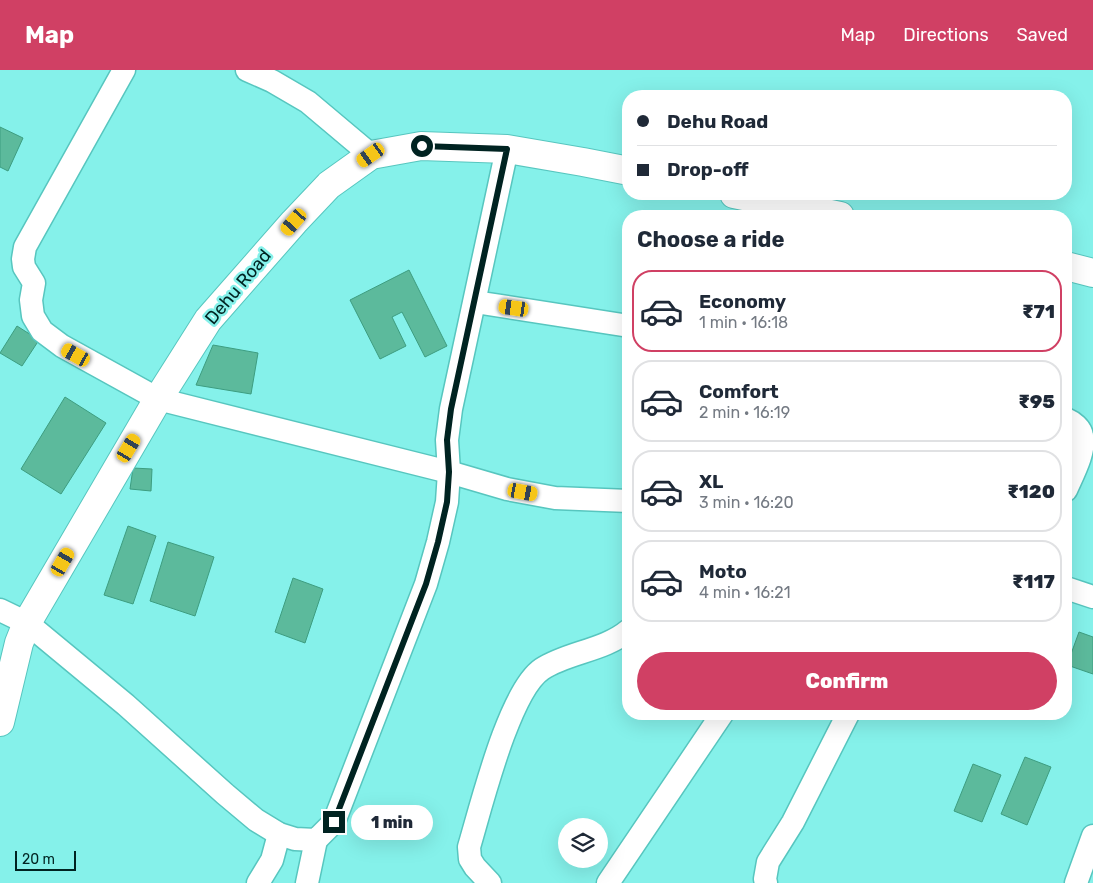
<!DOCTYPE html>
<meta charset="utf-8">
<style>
body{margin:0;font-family:Rubik,sans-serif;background:#f6f6f7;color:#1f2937;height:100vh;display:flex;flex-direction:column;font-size:19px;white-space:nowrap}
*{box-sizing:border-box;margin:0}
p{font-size:16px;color:#747a83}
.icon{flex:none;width:28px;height:28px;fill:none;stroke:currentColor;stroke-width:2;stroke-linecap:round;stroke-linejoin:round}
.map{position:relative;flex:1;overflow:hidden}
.details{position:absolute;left:622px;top:140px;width:450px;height:510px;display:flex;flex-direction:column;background:#fff;border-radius:20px;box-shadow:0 5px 20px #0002}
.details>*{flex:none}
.top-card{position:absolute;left:622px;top:20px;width:450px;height:110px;border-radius:20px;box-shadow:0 5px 20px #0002;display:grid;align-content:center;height:110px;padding:0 15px;background:#fff}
.buttons{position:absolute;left:558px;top:748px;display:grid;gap:10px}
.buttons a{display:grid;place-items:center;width:50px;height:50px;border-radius:50%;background:#fff;box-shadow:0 5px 20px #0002;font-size:25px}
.scale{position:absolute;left:15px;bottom:12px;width:61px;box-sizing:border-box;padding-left:5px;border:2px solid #002321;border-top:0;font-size:14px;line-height:18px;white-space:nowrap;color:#002321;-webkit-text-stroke:4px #85f1ea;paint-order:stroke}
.end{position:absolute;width:22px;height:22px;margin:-11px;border:6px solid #002321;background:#fff;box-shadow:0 0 0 2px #fff}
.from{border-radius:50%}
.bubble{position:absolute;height:35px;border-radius:18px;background:#fff;box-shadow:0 5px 20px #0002;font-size:16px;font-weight:800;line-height:35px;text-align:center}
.car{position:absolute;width:15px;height:30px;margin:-15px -8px;border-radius:6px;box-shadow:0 0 4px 1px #0007;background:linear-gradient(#f5c518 24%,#345 0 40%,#f5c518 0 76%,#345 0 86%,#f5c518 0)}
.top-card b{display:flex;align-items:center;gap:18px;height:48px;font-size:19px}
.top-card b+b{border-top:1px solid #e0e1e3}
.top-card i{width:12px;height:12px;background:#1f2937}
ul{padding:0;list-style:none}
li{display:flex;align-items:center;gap:15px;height:82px;margin:0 10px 8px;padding:0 5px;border:2px solid #e0e1e3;border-radius:20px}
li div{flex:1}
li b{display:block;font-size:19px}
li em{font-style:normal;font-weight:800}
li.on{border-color:#d04064}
li>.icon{width:45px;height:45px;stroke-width:1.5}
h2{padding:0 15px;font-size:22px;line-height:60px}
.cta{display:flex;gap:10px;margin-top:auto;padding:10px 15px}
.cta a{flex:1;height:58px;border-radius:30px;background:#d04064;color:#fff;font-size:20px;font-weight:800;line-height:58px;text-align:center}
header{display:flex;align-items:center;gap:30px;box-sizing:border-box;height:70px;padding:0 25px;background:#d04064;color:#fff}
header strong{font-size:24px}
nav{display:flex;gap:28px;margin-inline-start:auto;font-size:18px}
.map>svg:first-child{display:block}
</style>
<header>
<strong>Map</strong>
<nav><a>Map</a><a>Directions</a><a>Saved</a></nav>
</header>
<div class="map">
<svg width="1093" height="813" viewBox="0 0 1093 813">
<rect width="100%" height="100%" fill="#85f1ea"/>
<!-- building -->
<g fill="#5cba9c" stroke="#3d9d80">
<path d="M0,57L23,68L8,101L0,97Z"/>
<path d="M409,200L447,276L425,287L402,242L392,247L406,276L380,289L350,230Z"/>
<path d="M17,256L39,270L22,296L0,283Z"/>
<path d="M213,275L258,283L251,324L196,315Z"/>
<path d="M65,327L106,353L61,424L21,399Z"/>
<path d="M133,398L152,399L151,421L130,419Z"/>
<path d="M128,456L156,466L133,534L104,525Z"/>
<path d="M168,472L214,487L195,546L150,531Z"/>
<path d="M293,508L323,519L305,573L275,562Z"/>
<path d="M1079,562L1093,567V604L1067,595Z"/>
<path d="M1025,687L1051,697L1027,755L1001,744Z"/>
<path d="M973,694L1001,705L982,752L954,741Z"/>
</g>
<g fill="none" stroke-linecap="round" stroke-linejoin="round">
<defs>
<g id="minor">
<path d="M124,0L25,177L23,189L24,197L34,213L31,230L33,246L42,261L62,276L158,329L449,402L507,419L555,428L629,431"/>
<path d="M247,0L272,11L308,32L371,85"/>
<path d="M475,232L629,256"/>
<path d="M1066,349C1073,352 1081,358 1082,366C1086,381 1072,406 1066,420"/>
<path d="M1066,518L1093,527"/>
<path d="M0,540L27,553L126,635L225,724L256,750L279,764L295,769L316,770L334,752L426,514L438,472L447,432L449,402L447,370L451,339L507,79"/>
<path d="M258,813L272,790L279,764"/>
<path d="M307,813L316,770"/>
<path d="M490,813L475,797L470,789L469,777C481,737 509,621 542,599C568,582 604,581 629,560"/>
<path d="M608,813L722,644"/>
<path d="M766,813L765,809L768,792L793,752L848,644"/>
<path d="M1076,813L1093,766"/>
</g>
<g id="major">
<path d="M734,124L840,146"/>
<path d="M1066,196L1093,203"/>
<path d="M0,652L19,573L27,553L158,329L208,250L294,152L329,115L371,85L421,76L507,79L583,92L629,101"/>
</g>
</defs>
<!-- minor casing -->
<use href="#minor" stroke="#57c6bf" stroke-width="25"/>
<!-- major casing -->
<use href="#major" stroke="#57c6bf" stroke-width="30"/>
<!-- minor -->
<use href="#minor" stroke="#fff" stroke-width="22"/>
<!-- major -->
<use href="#major" stroke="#fff" stroke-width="28"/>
</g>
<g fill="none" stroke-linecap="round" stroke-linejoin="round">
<!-- route -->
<path stroke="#002321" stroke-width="6" d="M334,752L426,514L438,472L447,432L449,402L447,370L451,339L507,79L422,76"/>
</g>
<g text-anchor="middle" stroke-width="5" stroke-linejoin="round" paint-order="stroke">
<!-- street labels -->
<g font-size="18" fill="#002321" stroke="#85f1ea">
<text transform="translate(238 217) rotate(-50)" y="6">Dehu Road</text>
</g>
</g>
</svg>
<div class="buttons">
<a><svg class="icon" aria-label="layers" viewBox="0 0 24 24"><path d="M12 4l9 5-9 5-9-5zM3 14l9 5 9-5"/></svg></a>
</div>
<div class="scale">20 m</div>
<i class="end from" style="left:422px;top:76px"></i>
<i class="end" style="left:334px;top:752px"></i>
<div class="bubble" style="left:351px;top:735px;width:82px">1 min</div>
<i class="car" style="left:371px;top:85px;rotate:235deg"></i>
<i class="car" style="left:294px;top:152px;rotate:221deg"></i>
<i class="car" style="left:514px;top:238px;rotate:278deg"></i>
<i class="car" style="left:76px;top:285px;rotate:299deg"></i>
<i class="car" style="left:129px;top:378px;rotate:31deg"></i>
<i class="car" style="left:523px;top:422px;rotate:100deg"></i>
<i class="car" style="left:63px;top:492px;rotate:30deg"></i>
<div class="top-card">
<b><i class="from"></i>Dehu Road</b>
<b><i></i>Drop-off</b>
</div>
<section class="details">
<h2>Choose a ride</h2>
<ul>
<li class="on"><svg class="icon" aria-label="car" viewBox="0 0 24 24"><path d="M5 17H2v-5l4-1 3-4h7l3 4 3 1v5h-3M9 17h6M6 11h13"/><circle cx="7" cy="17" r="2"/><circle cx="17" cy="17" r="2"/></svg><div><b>Economy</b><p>1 min · 16:18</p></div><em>₹71</em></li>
<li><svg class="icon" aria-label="car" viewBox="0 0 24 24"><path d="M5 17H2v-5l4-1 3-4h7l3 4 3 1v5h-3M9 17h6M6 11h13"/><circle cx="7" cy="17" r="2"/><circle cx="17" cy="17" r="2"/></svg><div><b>Comfort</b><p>2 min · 16:19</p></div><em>₹95</em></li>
<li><svg class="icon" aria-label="car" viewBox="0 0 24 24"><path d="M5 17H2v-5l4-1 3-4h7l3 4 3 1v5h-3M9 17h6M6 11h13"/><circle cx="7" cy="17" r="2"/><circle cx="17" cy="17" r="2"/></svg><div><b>XL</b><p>3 min · 16:20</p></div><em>₹120</em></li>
<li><svg class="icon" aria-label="car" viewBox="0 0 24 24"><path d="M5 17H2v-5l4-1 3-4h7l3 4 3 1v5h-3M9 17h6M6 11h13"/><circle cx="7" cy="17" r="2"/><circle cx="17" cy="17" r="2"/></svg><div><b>Moto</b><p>4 min · 16:21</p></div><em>₹117</em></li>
</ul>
<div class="cta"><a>Confirm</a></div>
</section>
</div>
